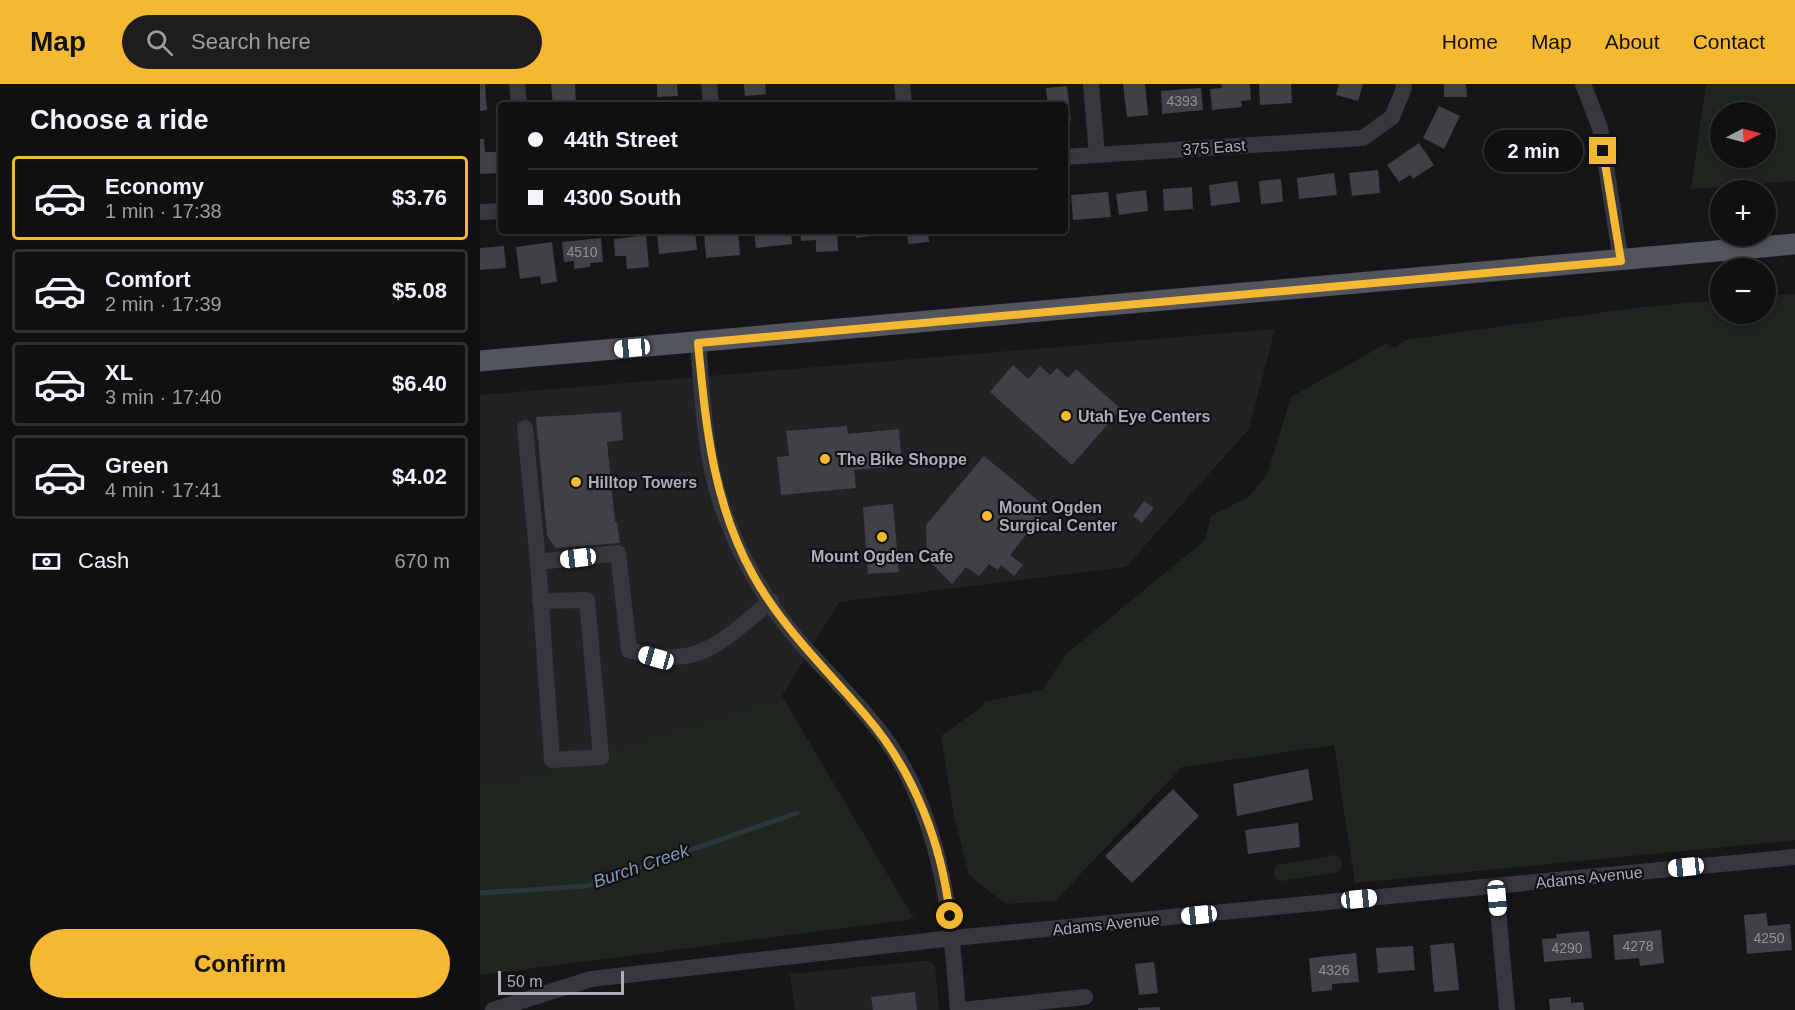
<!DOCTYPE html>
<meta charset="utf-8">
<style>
body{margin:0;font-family:Helvetica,sans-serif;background:#1e1e20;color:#f1f3f6;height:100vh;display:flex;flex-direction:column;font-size:22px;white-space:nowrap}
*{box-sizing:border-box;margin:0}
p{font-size:20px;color:#9c9d9f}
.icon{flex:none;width:33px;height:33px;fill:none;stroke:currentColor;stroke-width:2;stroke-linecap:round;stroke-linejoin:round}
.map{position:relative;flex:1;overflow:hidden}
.panel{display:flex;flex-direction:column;background:#101012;width:480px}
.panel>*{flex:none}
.guide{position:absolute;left:18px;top:18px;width:570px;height:132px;border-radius:6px;box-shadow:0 3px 9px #0003,0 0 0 2px #303032;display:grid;align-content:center;height:132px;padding:0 30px;background:#101012}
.needle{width:39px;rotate:84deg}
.tools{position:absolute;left:1230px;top:18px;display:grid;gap:12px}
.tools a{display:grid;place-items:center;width:66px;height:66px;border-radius:50%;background:#101012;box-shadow:0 3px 9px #0003,0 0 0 2px #303032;font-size:30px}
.scale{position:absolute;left:18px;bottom:15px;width:126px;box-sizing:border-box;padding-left:6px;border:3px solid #a8adb8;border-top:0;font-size:16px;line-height:21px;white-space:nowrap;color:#a8adb8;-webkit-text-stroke:4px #111113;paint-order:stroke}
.end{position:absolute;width:27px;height:27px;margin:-14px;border:8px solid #f4b832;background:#111;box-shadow:0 0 0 3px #111}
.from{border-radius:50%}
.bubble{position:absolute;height:42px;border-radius:21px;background:#101012;box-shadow:0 3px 9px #0003,0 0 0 2px #303032;font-size:20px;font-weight:700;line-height:42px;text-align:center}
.car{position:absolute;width:18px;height:36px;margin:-18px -9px;border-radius:8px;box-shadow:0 0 4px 2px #0007;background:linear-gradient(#fff 24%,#345 0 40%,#fff 0 76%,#345 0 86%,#fff 0)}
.guide b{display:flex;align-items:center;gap:21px;height:57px;font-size:22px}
.guide b+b{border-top:2px solid #303032}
.guide i{width:15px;height:15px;background:#f1f3f6}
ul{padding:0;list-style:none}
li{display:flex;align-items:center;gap:18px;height:84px;margin:0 12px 9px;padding:0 18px;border:3px solid #303032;border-radius:6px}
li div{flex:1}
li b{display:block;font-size:22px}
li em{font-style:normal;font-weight:700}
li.on{border-color:#f4b832}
li>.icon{width:54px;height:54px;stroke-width:1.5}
h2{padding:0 30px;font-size:27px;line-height:72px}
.pay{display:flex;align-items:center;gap:15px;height:66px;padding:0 30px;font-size:22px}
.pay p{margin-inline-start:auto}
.action{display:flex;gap:12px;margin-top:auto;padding:12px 30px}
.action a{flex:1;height:69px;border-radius:36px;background:#f4b832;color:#111;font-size:24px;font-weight:700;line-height:69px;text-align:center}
header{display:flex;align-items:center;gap:36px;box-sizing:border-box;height:84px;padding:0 30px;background:#f4b832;color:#111}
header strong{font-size:28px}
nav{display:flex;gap:33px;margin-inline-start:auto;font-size:21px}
.search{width:420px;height:54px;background:#1e1e20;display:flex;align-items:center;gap:15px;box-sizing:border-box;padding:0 21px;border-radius:33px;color:#9c9d9f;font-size:22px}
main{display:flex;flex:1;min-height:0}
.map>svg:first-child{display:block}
</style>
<header>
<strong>Map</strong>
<div class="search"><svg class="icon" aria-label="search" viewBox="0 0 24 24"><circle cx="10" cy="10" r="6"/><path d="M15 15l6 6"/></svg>Search here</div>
<nav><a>Home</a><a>Map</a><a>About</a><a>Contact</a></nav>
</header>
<main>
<section class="panel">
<h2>Choose a ride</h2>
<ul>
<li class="on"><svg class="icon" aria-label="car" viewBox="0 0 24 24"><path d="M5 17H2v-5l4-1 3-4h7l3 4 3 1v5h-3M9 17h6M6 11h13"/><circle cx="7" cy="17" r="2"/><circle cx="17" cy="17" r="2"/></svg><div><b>Economy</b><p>1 min · 17:38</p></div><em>$3.76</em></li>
<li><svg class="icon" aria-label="car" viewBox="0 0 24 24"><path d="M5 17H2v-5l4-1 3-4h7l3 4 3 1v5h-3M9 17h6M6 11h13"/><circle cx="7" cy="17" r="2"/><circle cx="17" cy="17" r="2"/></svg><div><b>Comfort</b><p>2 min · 17:39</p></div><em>$5.08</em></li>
<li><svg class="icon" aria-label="car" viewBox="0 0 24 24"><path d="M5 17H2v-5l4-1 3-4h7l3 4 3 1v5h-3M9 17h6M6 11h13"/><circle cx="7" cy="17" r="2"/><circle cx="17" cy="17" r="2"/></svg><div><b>XL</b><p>3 min · 17:40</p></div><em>$6.40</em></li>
<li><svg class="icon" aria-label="car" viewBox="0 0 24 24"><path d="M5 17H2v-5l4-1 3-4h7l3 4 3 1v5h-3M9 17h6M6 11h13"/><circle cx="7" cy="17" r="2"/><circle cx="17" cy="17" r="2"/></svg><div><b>Green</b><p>4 min · 17:41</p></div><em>$4.02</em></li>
</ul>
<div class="pay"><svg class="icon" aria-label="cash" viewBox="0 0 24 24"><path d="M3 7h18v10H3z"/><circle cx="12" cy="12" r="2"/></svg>Cash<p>670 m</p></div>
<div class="action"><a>Confirm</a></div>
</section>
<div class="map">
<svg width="1315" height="926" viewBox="0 0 1315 926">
<rect width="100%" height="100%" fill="#161618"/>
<!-- built -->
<g fill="#222225">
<path d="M795,245L769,345L646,483L359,518L302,612L19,701H0V311Z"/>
<path d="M444,877H450L455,882L459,926H315L310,890Z"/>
</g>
<!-- green -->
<g fill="#1e261f" fill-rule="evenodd">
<path d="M1226,0H1315V97L1211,105ZM1240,28H1286V74H1240Z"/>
<path d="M1315,210V756L875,799L854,661L702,683L575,817L526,820L489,791L474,732L461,652L503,622V618L562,606L586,570L725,456L731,432L770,412L788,388L811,313L907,259L915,264L925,256L1153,224L1240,216V230H1286V212Z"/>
<path d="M302,612L434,835L0,891V701H19Z"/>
<path d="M855,771L861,774L862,783L858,788L801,797L795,794L794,786L797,781Z"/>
</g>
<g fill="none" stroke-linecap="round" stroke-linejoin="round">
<!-- stream -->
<path stroke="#2c353c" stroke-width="5" d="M0,809L107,802L317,729"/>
</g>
<!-- building -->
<g fill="#404145">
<path d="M0,0H5L7,26L0,27Z"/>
<path d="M71,0H95L96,21H73Z"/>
<path d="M177,0H197L198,12L177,13Z"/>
<path d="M264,0H285L286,10L265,12Z"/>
<path d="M643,0H665L668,31L647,33Z"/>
<path d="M741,0H770L771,16L761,17L762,23L732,26L730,5L742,4Z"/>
<path d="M779,0H811L812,19L780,21Z"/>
<path d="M859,0H883L878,17L856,11Z"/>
<path d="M964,0H986L987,13H964Z"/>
<path d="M587,2L591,37H585V21H568L566,4Z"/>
<path d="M721,4L723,26L682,30L681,7Z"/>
<path d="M959,22L980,32L964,65L943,54Z"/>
<path d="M0,55H4L5,68H18L19,89L0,90Z"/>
<path d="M939,59L954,81L933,95L930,91L919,98L907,81Z"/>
<path d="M898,86L900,109L872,112L869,89Z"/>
<path d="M854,89L857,111L819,115L817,94Z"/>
<path d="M801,95L803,118L781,120L779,97Z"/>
<path d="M757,97L760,118L731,122L729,101Z"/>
<path d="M712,103L713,125L684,127L683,105Z"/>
<path d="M666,106L668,127L639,131L636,110Z"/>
<path d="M628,108L631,133L593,136L591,111Z"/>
<path d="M215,147L217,166L179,170L177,150Z"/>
<path d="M224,147H258L260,171L226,174Z"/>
<path d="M274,147H311L312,160L276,164Z"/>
<path d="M320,147H357L358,167L336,168V156L321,157Z"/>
<path d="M376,147H405L406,150L376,154Z"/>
<path d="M427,147H448L449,158L428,160Z"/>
<path d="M166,151L169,183L147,185L146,172H135L134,155Z"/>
<path d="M121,154L123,178L110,179V183L94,185V177L84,178L82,158Z"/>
<path d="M72,158L77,198L61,200L60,192L40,195L36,163Z"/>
<path d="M24,162L26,184L0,186V164Z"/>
<path d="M533,281L548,295L560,282L570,291L577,284L588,294L596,285L641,325L592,381L510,308Z"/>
<path d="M141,328L143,356L127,358L135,438H137L140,459L76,464L67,452L56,333Z"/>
<path d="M367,342L368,350L419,345L422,382L374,386L376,404L301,411L297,373L309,372L306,347Z"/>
<path d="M504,372L567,424L530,471L543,481L534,492L521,481L518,486L509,480L499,492L486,483L472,500L447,475L446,441Z"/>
<path d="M664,417L674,424L662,439L653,432Z"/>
<path d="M413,420L419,488L388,490L383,423Z"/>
<path d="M828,685L833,716L757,732L753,700Z"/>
<path d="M693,705L719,732L652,799L625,772Z"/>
<path d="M818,739L820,763L768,770L765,746Z"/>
<path d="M1286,829L1288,842L1310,840L1312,866L1267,870L1264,831Z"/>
<path d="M1181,846L1184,879L1160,882L1159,874L1135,876L1133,851Z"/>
<path d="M1109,847L1112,874L1064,878L1062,855L1077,854L1076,850Z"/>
<path d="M974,859L979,906L954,908L950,861Z"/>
<path d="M933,862L935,886L898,889L896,864Z"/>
<path d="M876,869L879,898L852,900V906L832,908L829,874Z"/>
<path d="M674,878L678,909L659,911L655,880Z"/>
<path d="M435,908L437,926H393L391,913Z"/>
<path d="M1091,913V919L1103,918L1104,926H1070L1069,915Z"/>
<path d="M680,923V926H658V924Z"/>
</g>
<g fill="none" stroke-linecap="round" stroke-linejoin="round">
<!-- minor -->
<g stroke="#37383d" stroke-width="16">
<path d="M37,0L39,21"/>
<path d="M229,0L231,21"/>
<path d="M422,0L424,21"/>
<path d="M611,0L617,71"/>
<path d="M1103,0L1120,44L1141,177"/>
<path d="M585,73L883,54L912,33L924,4L923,0"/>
<path d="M0,128L21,127"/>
<path d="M218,259C222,306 224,356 236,403C251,456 279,509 314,551C351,595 403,640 428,692C465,766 472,845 478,926"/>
<path d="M45,344L58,478L138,469L149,566C218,587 240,559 291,517"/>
<path d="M58,478L72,676L121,673L107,516L60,517"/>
<path d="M1016,802L1027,926"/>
<path d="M13,926L111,895L473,854L1315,773"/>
<path d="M481,926L605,913"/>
</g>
<!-- major -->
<path stroke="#53555c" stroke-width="21" d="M0,277L1315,160"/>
</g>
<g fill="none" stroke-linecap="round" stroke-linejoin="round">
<!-- route -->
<path stroke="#f4b832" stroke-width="8" d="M470,832C462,760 434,688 387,633C348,587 303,545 273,491C232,417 226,341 218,259L1141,177L1123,67"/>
</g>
<!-- markers -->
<g fill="#f4b832" stroke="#111113" stroke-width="2">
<circle cx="586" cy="332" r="6"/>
<circle cx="345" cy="375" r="6"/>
<circle cx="96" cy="398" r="6"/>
<circle cx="507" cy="432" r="6"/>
<circle cx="402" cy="453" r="6"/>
</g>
<g text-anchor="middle" stroke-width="4.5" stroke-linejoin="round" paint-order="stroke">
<!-- number labels -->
<g font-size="14" fill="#8e929b">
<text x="702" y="22">4393</text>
<text x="102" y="173">4510</text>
<text x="1289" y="859">4250</text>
<text x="1158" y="867">4278</text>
<text x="1087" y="869">4290</text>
<text x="854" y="891">4326</text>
</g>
<!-- street labels -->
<g font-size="16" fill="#a8adb8" stroke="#111113">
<text transform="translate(734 63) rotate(-4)" y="6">375 East</text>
<text transform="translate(1109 793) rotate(-6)" y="6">Adams Avenue</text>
<text transform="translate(626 840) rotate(-6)" y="6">Adams Avenue</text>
</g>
<!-- poi labels -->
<g font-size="16" font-weight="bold" fill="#a8adb8" stroke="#111113" text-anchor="start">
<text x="598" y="338">Utah Eye Centers</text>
<text x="357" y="381">The Bike Shoppe</text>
<text x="108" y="404">Hilltop Towers</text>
<text x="519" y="429">Mount Ogden<tspan x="519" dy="18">Surgical Center</tspan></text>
<text x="402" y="478" text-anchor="middle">Mount Ogden Cafe</text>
</g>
<!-- water labels -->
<g font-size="18" font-style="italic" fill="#7f9ab4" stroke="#111113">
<text transform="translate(161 782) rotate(-19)" y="6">Burch Creek</text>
</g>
</g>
</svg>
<div class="tools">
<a><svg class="needle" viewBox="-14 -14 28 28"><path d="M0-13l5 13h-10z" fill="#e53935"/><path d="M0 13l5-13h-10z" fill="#9c9d9f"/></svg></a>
<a>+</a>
<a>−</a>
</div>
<div class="scale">50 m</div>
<i class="end from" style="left:470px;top:832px"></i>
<i class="end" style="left:1123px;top:67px"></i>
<div class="bubble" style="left:1004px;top:46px;width:99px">2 min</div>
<i class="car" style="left:152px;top:264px;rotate:265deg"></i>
<i class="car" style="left:98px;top:474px;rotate:263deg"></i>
<i class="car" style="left:176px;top:574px;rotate:286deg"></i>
<i class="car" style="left:1206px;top:783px;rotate:264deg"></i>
<i class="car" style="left:1017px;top:814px;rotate:175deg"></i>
<i class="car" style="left:879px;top:815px;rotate:84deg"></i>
<i class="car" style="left:719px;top:831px;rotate:264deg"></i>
<div class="guide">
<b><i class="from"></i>44th Street</b>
<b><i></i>4300 South</b>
</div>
</div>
</main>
